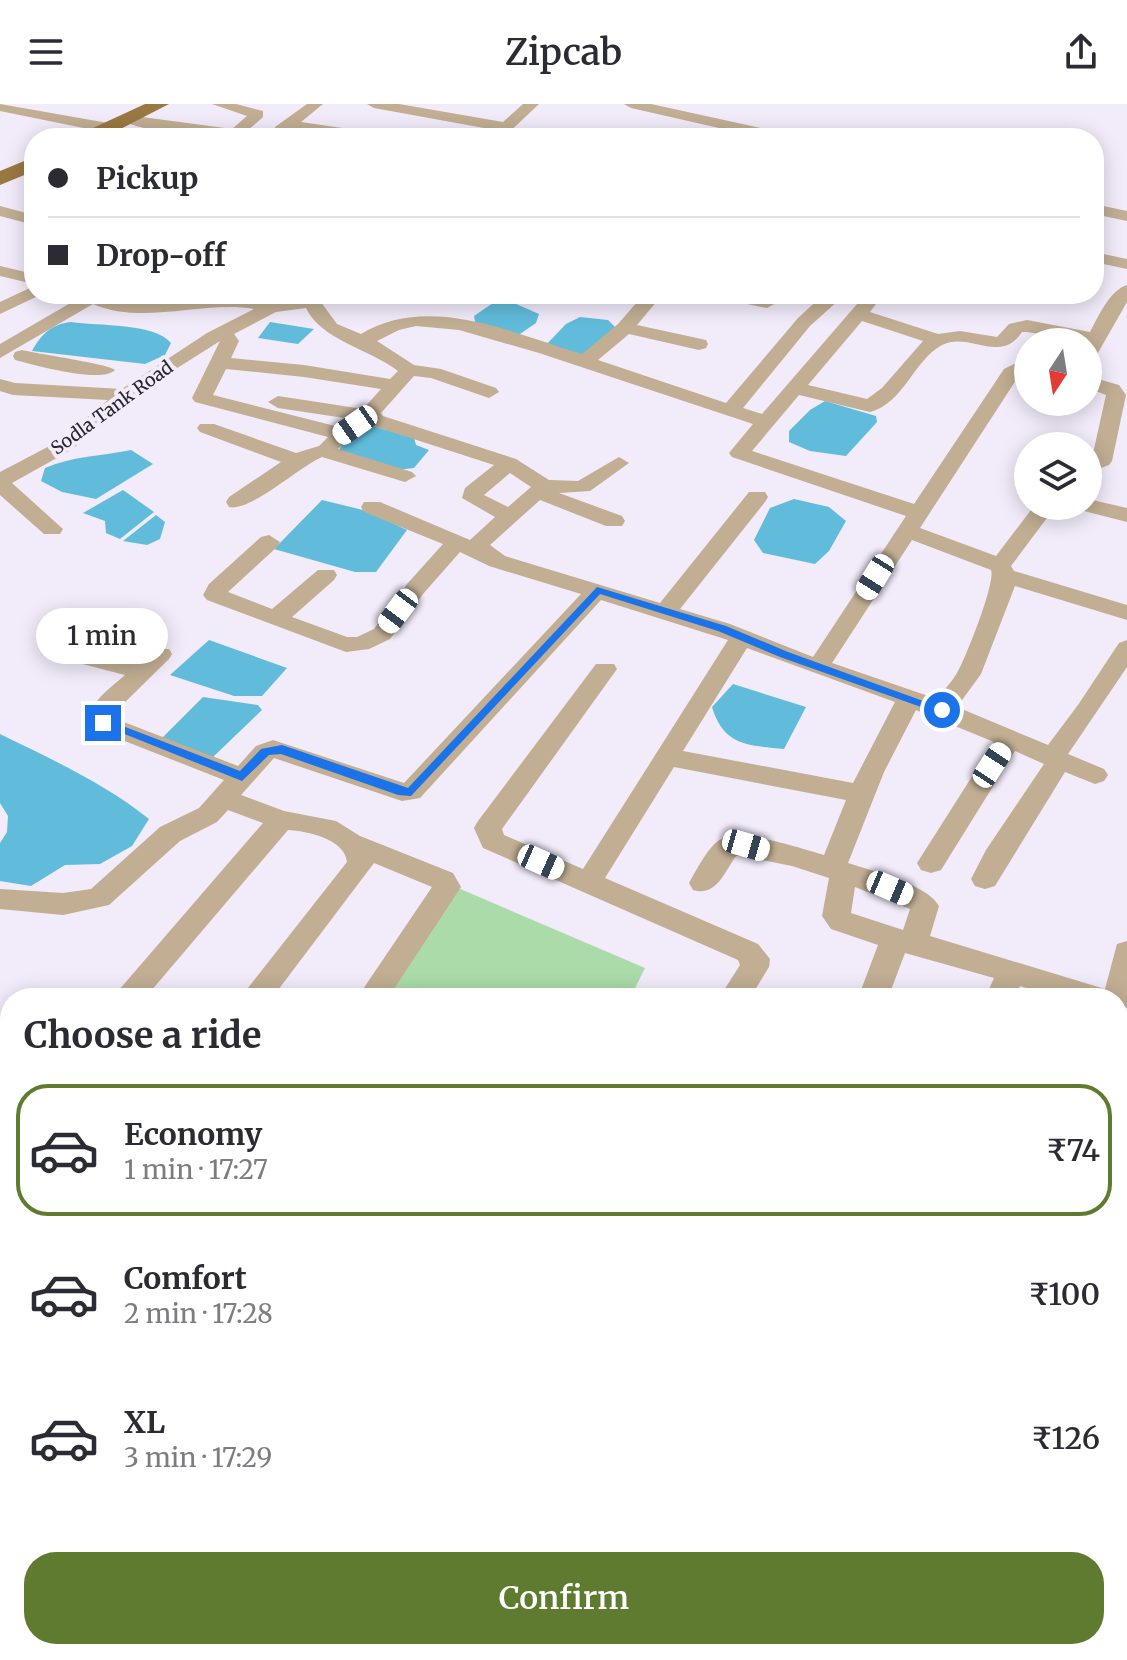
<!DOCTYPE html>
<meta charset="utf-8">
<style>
body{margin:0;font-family:Merriweather,serif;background:#f2f2f3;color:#2b2b33;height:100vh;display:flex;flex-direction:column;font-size:30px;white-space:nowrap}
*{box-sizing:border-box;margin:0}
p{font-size:26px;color:#7c7c81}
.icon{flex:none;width:44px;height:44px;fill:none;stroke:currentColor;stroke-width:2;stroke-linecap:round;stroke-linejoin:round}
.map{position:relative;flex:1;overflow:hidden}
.drawer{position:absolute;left:0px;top:884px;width:1128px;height:672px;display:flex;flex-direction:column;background:#fff;border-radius:32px 32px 0 0;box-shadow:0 4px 20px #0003}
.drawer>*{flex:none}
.hud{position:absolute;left:24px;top:24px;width:1080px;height:176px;border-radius:32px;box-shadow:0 4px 20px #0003;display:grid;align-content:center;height:176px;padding:0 24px;background:#fff}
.needle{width:52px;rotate:192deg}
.fabs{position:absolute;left:1014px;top:224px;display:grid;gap:16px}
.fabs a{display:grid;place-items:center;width:88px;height:88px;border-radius:50%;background:#fff;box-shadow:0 4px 20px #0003;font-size:40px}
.end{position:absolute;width:36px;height:36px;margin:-18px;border:10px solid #1a73e8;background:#fff;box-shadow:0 0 0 4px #fff}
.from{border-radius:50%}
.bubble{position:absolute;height:56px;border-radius:28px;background:#fff;box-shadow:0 4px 20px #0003;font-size:26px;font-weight:600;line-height:56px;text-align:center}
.car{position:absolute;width:24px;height:48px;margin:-24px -12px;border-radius:10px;box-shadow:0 0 6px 2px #0007;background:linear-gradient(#fff 24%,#345 0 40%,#fff 0 76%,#345 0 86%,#fff 0)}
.hud b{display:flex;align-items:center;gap:28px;height:76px;font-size:30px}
.hud b+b{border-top:2px solid #e1e1e2}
.hud i{width:20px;height:20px;background:#2b2b33}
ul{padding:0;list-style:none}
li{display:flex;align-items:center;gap:24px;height:132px;margin:0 16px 12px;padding:0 8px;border:4px solid transparent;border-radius:32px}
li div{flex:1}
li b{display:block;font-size:30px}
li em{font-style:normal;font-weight:600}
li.active{border-color:#5f7b2f}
li>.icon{width:72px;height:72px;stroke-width:1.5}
h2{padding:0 24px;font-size:36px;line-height:96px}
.cta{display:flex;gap:16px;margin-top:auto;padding:16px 24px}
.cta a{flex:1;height:92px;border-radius:32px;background:#5f7b2f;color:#fff;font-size:32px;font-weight:600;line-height:92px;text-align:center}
header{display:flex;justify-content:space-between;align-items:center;height:104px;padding:0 24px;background:#fff;font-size:36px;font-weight:600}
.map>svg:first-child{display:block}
</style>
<header><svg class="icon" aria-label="menu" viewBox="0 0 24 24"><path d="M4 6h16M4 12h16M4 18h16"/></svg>Zipcab<svg class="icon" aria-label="share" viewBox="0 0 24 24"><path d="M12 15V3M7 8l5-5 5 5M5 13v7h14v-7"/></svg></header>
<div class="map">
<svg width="1127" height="1556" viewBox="0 0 1127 1556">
<rect width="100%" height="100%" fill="#f1ebfa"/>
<!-- green -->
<g fill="#aadba9">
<path d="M458,784L645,864L630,894H382Z"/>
<path d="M407,1546H1010L1011,1556H403Z"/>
</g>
<!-- water -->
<g fill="#60bcda">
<path d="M493,199H514L539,210L536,219L517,232L476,223L474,212Z"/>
<path d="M580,213L608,216L616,224L579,254L544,243L566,220Z"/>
<path d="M71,218C98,222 155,219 171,239L165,251L145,260L32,247C41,231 51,220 71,218Z"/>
<path d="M270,218L314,225L298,240L258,234Z"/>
<path d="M825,297L876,312L877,318L846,352L810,347L789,338V327L810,306Z"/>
<path d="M362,319L414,334L416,341L429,346L414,364L397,366L339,346L348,331Z"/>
<path d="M131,346L153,360L96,395L62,388L41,377L45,364C73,352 102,352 131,346Z"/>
<path d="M123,386L154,408L120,435L106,429L105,417L83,409Z"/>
<path d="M794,395L829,403L846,417L829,447L815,460L763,449L754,436L770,404Z"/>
<path d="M322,396L367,407L407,426L376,468H355L274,445Z"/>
<path d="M156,411L165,418L160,435L147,441L123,437Z"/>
<path d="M209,536L287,564L262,592H234L170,571Z"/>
<path d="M733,580L806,603L784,645C749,641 724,643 712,603Z"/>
<path d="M203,593L258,601L262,606L212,654L162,634Z"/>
<path d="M0,630C51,655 104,679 149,715L132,742L100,760L65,761L31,782L0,777V739L7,728L8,712L0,699Z"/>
<path d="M87,1546H272L266,1556H106Z"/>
</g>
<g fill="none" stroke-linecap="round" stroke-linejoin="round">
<!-- minor -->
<g fill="#c1ae93" fill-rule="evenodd">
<path d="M0,0L108,19L116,24L108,29L0,7Z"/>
<path d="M212,0H236L263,7V13L247,27L268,31L271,34C241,34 140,31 120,15L127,11L232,25L247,12Z"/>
<path d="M307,0H323L301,18L363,27L371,32L347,34L291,25L285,29H275V23Z"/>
<path d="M367,0H399L503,18L523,0H539L503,34H486L495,26L374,4Z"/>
<path d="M624,0H651L783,29L791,34H763L631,4Z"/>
<path d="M1094,100L1127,107V117L1094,110Z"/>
<path d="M0,102L34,111V121L0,112Z"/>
<path d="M1094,148L1127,155V165L1094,158Z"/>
<path d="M0,162L34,170V180L0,172Z"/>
<path d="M1127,181V198L1095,254L1088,256V238L1027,228H1022C1000,261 969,227 942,241C913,257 904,299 870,308L799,291L752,347L914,400L1004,265L1016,259H1028V271L1018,273L920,424L996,452L1034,402H1056L1011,462L1014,467L1127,501V516L1015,482L981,570L957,603L1048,641L1078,601L1119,539L1127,536V563L1068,650L1104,665L1108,671L1104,677L1095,680L1065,668L995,782L985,785L975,782L971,775L986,746L1044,660L1015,647L941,766L931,769L921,766L917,759L994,638L916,606L884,668L848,759C872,767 927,780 939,802L930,832L1105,885L1117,840L1127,837V903L1118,906V894H1060L1020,882L1015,894H985L994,874L905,849L888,894H858L878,841L831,825L822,812L829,774L792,762L743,752H736C724,769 716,793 693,786L689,779C696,767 707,745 718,737C737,722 802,745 824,751L846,696L674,663L605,774L758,840L770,855L769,863L750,894H719L740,861L738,856L483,744L474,724L478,717L596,560H614L617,565L502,725L504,731L583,765L728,536L601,496L420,694L402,697L274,654L241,691L284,707L336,717L360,732L453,769L461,783L388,894H357L432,783L374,759L272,894H240L347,758C345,735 307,727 288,726L145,894H112L263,719L228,706L217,718L180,737L109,801L63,811L0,805V785L63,789L91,785L160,723L199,704L224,676L94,625C80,603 111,584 125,571L67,556L64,551L67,546L76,543L138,558L151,545H169L172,550L169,555L116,607V615L238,662L256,642L273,636L404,679L581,490L489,462L460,448L423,490L390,535L369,545L346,548L207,496L203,491L209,480L261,433L269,431L280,438L277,443L228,488L272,505L318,466H334L337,471L334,476L292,513L347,533H357L374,525L407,480L443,440L364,408L361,403L364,398H380L470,436L495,413L462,394L465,384L494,361L367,320L364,317L278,304L268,298L278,292L363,305L381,285L304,273L226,265L213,291L339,323L346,318H360L363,322L338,345L412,368L416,372L405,378L322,353C299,363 250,408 229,403L226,398L229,393L281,358L200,328L197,324L200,320H214L296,349L319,342L328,333L195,298L192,294L220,237L152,280L71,346L12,379L63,425L60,430H44L0,391V368L57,338L108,296L13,291L0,287V275L15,279L122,285L207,229L254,205C202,196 144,222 93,200L0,254V240L79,194L76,190H100L126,197L149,198L224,192L272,198L312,193L318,194L337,220L361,230C429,189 512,229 582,250L618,220L644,190H663L637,221L706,236L708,240L706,244L699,246L629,230L598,256L726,299L798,214L824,190L868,191L876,200L870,208L938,230L960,227L997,233L1009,220L1027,216L1090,228C1098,213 1110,186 1127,181ZM840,195L857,200L762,310L743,304L810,222ZM306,204C321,236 368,244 398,267L390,275L304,261L231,254L239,237L234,230L276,208ZM862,217L923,237L882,284L867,295L808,281ZM416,222L459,226L539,249L753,320L729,349L732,353L906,412L813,553L730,520L680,505L765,398L768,393L765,388H749L660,499L505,452L490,441L540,396L606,422H622L625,417L622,412L559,389L590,387L629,359L619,353L578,377L549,376L516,355L383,312L381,309L414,272L431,274L489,294L499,288L496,284L441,265L414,261L377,237L399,226ZM510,369L531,383L508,403L484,391ZM912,436L991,466C996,478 965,556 957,569C951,579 943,587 937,595L832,559ZM747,544L895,598L853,679L683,647ZM855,783L910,805L903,826L851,809Z"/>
<path d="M34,182V190L40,191L0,210V198Z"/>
<path d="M380,190H418L421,194L412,199L383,194Z"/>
<path d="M715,190H750L773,195L776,199L767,204L718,194Z"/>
<path d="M22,246C38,250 109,260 115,266C101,280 35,261 15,256L13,252L15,248Z"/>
<path d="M1088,272L1119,281L1126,291L1112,357L1109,361L1088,369V355L1092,354L1106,291L1088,284Z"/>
<path d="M1088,395L1127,404V418L1080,406L1078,402H1088Z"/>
<path d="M1118,907L1127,910V934L1118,931Z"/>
<path d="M0,928L10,929V953L0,952Z"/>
<path d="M1118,1289L1127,1292V1328L1118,1325Z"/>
<path d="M0,1319L10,1321V1359L0,1357Z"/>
<path d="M26,1546H68L67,1556H25Z"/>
<path d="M279,1546H325L320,1556H275Z"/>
<path d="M344,1546H403L407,1556H349Z"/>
<path d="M1000,1546H1042L1043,1556H1001Z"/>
</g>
<!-- major -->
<g fill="#9a7842" fill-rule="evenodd">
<path d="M145,0H169L103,34H77L80,30Z"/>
<path d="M34,53V67L0,81V67Z"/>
</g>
</g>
<!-- route -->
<path fill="#1a73e8" d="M597,483L726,522L788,548L948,606L938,609L780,553L718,527L600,490L411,692L398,691L281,650L269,651L242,677L97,619L107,616L240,667L261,645L282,641L408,684Z"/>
<g text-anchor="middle" stroke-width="8" stroke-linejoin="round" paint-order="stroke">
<!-- far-street labels -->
<g font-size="18" fill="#27252a" stroke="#f1ebfa">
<text transform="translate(112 304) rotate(-36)" y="6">Sodla Tank Road</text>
</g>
</g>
</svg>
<div class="fabs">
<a><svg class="needle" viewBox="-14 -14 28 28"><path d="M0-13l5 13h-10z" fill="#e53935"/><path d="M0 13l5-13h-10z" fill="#7c7c81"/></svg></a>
<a><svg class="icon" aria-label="layers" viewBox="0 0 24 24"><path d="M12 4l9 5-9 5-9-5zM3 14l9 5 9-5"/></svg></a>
</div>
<i class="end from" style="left:942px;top:606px"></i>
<i class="end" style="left:103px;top:619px"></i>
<div class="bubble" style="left:36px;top:504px;width:132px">1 min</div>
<i class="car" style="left:355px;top:321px;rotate:235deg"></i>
<i class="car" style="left:875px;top:473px;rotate:212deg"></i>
<i class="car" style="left:398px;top:507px;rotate:217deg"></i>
<i class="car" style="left:992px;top:661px;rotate:33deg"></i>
<i class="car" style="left:746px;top:741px;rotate:106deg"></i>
<i class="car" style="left:541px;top:758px;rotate:114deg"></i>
<i class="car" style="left:890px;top:784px;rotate:113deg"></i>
<div class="hud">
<b><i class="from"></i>Pickup</b>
<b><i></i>Drop-off</b>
</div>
<section class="drawer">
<h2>Choose a ride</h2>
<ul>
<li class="active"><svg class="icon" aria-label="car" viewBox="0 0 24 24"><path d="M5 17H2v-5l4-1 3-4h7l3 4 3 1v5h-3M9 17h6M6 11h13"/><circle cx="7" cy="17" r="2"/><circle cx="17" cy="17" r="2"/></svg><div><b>Economy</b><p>1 min · 17:27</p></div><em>₹74</em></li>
<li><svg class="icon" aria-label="car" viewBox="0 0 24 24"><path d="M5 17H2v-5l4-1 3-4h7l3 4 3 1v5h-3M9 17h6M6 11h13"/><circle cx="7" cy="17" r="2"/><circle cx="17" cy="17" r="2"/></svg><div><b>Comfort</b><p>2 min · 17:28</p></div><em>₹100</em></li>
<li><svg class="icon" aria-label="car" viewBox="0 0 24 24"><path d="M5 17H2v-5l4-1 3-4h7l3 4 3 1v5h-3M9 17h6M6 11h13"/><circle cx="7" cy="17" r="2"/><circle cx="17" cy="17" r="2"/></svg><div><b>XL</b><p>3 min · 17:29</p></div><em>₹126</em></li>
</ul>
<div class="cta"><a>Confirm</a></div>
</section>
</div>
